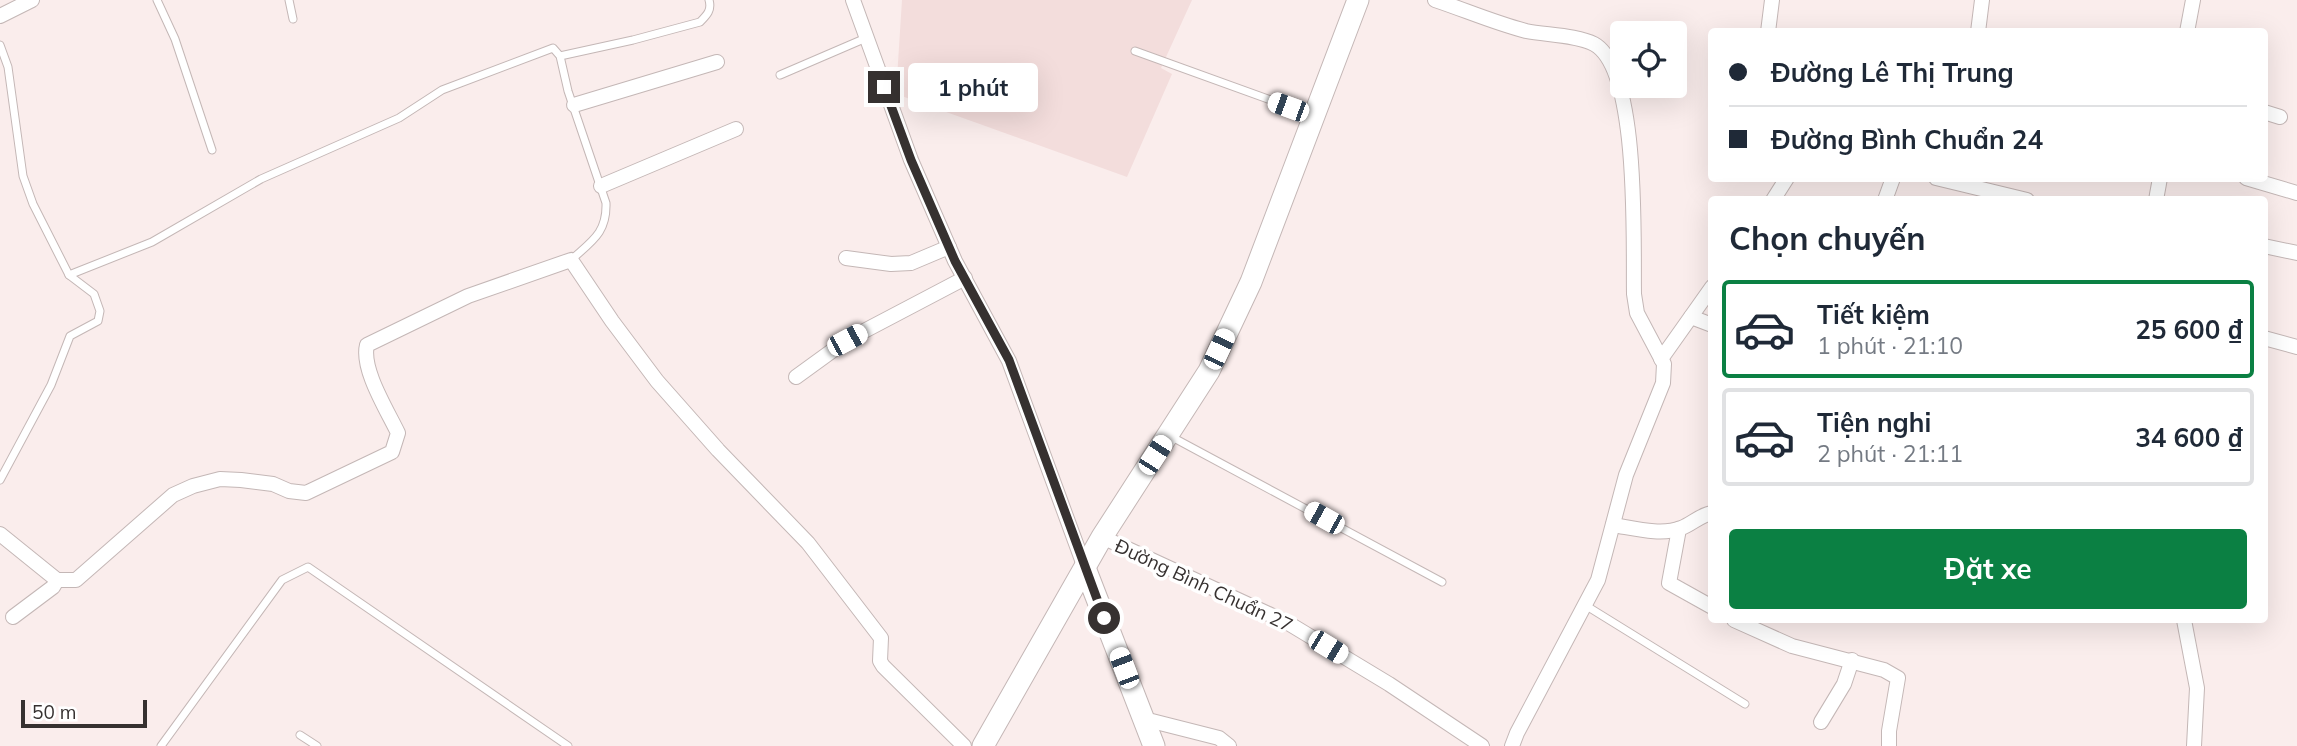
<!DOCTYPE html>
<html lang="vi">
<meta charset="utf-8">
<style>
body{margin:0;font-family:Mulish,sans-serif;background:#f2f2f3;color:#1f2937;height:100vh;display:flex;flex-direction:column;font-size:26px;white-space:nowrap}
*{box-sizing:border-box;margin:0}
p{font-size:23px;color:#747a83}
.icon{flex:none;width:38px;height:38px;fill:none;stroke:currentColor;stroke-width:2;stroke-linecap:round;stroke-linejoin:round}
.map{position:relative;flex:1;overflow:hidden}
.drawer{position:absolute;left:1708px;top:196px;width:560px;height:427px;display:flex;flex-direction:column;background:#fff;border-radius:7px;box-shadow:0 7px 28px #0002}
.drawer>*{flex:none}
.guide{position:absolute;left:1708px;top:28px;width:560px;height:154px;border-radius:7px;box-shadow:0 7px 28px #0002;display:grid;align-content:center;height:154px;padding:0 21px;background:#fff}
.controls{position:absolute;left:1610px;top:21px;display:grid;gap:14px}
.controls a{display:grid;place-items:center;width:77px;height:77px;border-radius:7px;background:#fff;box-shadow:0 7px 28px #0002;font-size:35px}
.scale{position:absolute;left:21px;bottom:18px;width:126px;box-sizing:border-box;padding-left:7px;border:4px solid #363130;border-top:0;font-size:19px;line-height:24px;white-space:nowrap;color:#363130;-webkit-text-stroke:5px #fff;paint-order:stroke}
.end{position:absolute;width:32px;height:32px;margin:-16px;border:9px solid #363130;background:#fff;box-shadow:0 0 0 4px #fff}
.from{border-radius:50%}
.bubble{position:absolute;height:49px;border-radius:7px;background:#fff;box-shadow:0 7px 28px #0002;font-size:23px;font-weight:700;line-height:49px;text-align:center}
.car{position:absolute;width:21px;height:42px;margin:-21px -10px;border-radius:9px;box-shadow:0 0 5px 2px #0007;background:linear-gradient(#fff 24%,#345 0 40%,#fff 0 76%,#345 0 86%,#fff 0)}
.guide b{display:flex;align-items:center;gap:24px;height:66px;font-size:26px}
.guide b+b{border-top:2px solid #e0e1e3}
.guide i{width:18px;height:18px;background:#1f2937}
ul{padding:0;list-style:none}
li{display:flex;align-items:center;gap:21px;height:98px;margin:0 14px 10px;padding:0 7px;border:4px solid #e0e1e3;border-radius:7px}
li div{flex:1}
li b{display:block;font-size:26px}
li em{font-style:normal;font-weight:700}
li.selected{border-color:#0b8043}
li>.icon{width:63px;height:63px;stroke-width:1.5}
h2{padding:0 21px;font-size:32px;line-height:84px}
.action{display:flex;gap:14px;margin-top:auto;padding:14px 21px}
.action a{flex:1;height:80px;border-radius:7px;background:#0b8043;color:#fff;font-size:28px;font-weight:700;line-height:80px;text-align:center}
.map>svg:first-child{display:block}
</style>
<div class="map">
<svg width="2297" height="746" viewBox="0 0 2297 746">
<rect width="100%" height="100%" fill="#faedec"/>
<!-- built -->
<path fill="#f3dddc" d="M902,0H1192L1161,68L1172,74L1127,177L896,94Z"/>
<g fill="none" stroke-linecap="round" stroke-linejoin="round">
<defs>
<g id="lane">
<path d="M157,0L175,39L212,150"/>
<path d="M289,0L293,19"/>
<path d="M0,45L8,67L23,176L33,204L69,275L94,294L100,311L98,321L70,336L51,385L0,480"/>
<path d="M1135,51L1312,115"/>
<path d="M560,56L633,40L700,22C707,15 712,10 709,0"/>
<path d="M780,75L866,38"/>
<path d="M69,275L152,242L261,179L399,118L442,90L553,48L560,56L568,91L606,203C607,233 592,241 571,260"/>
<path d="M1172,437L1442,582"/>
<path d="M1585,605L1745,704"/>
<path d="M300,735L317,746"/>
<path d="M161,746L282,580L308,567L568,746"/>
</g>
<g id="street">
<path d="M853,0L911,160L955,261L1009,361L1085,568"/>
<path d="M1435,0C1465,10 1495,23 1526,31C1546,35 1577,35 1594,44C1640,69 1633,244 1634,294L1637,313L1664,364L1663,383L1626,475L1598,580L1517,733L1512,746"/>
<path d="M0,16L32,0"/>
<path d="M1768,32L1772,0"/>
<path d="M1978,32L1982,0"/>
<path d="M2187,32L2193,0"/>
<path d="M574,105L717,62"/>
<path d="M2264,112L2280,117"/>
<path d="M1936,178L2027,200"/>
<path d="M2246,178L2297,193"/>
<path d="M601,186L736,129"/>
<path d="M1773,200L1787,178"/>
<path d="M1885,200L1893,178"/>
<path d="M2156,200L2160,178"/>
<path d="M2264,246L2297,253"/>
<path d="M846,258L891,264L911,263L949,247"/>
<path d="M1691,317L1712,325"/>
<path d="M2264,338L2297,347"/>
<path d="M1661,359L1712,287"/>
<path d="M796,377L847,340L965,278"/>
<path d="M1613,525C1633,528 1661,536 1681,528C1692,524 1700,515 1712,513"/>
<path d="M1679,529L1669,583L1712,607"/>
<path d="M0,534L57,580H76L173,495L193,486L220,479L241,480L273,484L289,491L306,493L392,452L398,433C387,410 361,369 367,345L468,296L571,260L612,321L657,381L718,450L808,543L881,638L880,661L883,666L964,746"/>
<path d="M1102,537L1288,623L1389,684L1482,746"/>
<path d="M13,617L53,587L57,580"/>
<path d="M1734,620L1792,646L1884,670L1898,678L1889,731V746"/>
<path d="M2184,620L2197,688L2194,746"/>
<path d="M1144,719L1219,738L1229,746"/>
<path d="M1821,722L1844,684L1852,660"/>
</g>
<g id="secondary">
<path d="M1085,568L1154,746"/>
<path d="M983,746L1102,537L1209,371L1251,282L1358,0"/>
</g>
</defs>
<!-- lane casing -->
<use href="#lane" stroke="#c4b7b6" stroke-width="9"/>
<!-- street casing -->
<use href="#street" stroke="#c4b7b6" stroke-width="16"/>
<!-- secondary casing -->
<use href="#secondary" stroke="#c4b7b6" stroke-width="23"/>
<!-- lane -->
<use href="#lane" stroke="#fff" stroke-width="7"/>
<!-- street -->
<use href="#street" stroke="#fff" stroke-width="14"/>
<!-- secondary -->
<use href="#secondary" stroke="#fff" stroke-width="21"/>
</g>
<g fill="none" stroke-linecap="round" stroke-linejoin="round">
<!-- route -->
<path stroke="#363130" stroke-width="9" d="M884,87L911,160L955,261L1009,360L1104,618"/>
</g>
<g text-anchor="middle" stroke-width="7" stroke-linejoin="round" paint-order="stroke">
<!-- street labels -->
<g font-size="19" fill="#363130" stroke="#fff">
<text transform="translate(1204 585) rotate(25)" y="7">Đường Bình Chuẩn 27</text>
</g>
</g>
</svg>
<div class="controls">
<a><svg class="icon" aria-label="locate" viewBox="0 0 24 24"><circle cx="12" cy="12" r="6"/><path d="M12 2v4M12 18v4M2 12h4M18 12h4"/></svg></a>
</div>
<div class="scale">50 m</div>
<i class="end from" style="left:1104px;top:618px"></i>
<i class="end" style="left:884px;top:87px"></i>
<div class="bubble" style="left:908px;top:63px;width:130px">1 phút</div>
<i class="car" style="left:1288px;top:107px;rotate:290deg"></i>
<i class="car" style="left:847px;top:340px;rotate:62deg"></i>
<i class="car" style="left:1219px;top:349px;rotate:25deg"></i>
<i class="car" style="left:1155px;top:455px;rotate:33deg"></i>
<i class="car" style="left:1324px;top:518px;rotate:299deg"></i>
<i class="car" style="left:1328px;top:647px;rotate:121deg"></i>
<i class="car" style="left:1124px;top:668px;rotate:339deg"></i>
<div class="guide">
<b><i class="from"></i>Đường Lê Thị Trung</b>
<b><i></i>Đường Bình Chuẩn 24</b>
</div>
<section class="drawer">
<h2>Chọn chuyến</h2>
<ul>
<li class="selected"><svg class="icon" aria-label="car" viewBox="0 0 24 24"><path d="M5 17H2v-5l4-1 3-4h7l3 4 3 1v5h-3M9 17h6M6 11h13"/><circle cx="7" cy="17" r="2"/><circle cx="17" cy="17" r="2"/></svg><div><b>Tiết kiệm</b><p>1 phút · 21:10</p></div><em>25 600 ₫</em></li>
<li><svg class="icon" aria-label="car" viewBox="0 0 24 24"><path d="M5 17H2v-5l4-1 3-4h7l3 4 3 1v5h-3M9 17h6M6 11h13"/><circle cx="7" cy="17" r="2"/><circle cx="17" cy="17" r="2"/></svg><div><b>Tiện nghi</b><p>2 phút · 21:11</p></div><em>34 600 ₫</em></li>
</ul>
<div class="action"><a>Đặt xe</a></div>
</section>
</div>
